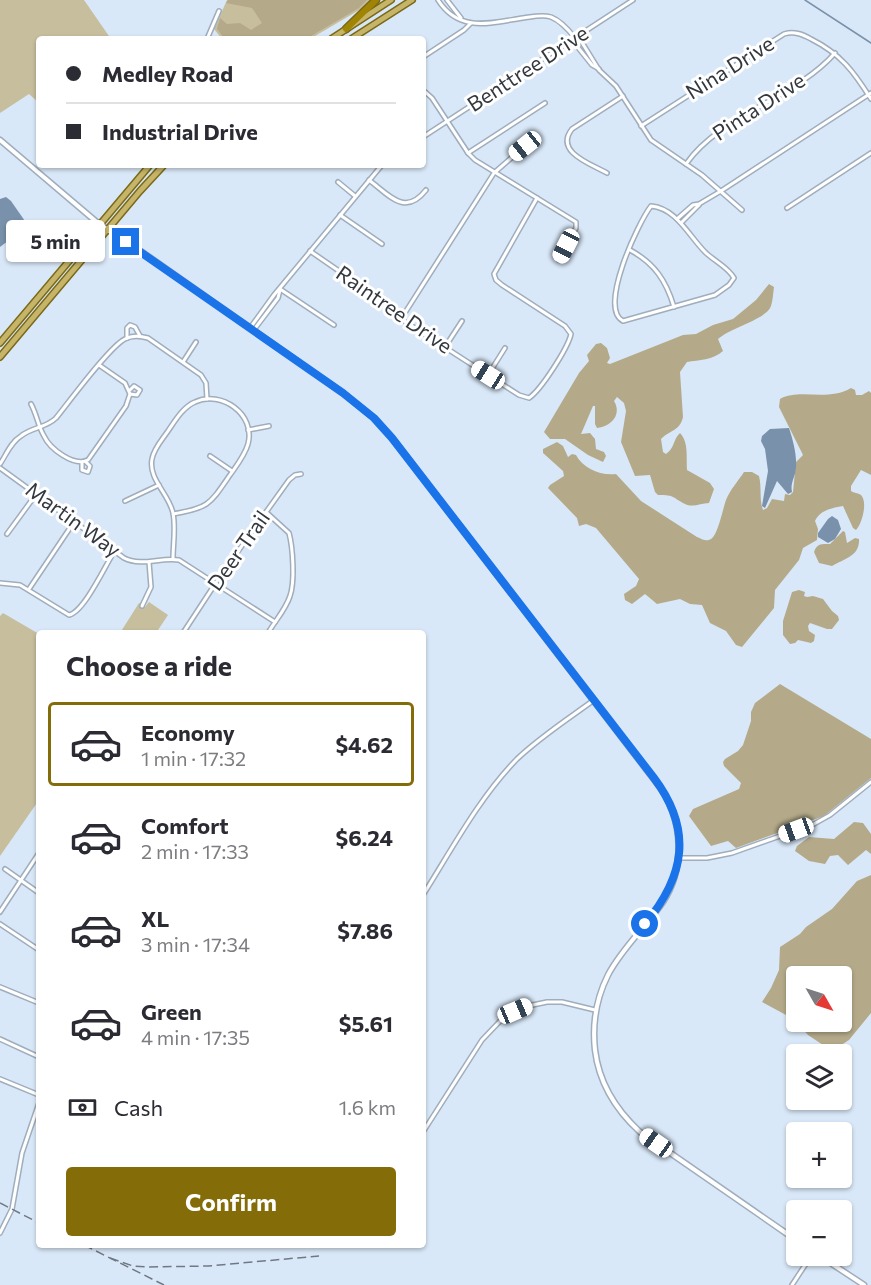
<!DOCTYPE html>
<meta charset="utf-8">
<style>
body{margin:0;font-family:Commissioner,sans-serif;background:#f2f2f3;color:#2b2b33;height:100vh;display:flex;flex-direction:column;font-size:22px;white-space:nowrap}
*{box-sizing:border-box;margin:0}
p{font-size:20px;color:#7c7c81}
.icon{flex:none;width:33px;height:33px;fill:none;stroke:currentColor;stroke-width:2;stroke-linecap:round;stroke-linejoin:round}
.map{position:relative;flex:1;overflow:hidden}
.panel{position:absolute;left:36px;top:630px;width:390px;height:618px;display:flex;flex-direction:column;background:#fff;border-radius:6px;box-shadow:0 2px 4px #0004}
.panel>*{flex:none}
.guide{position:absolute;left:36px;top:36px;width:390px;height:132px;border-radius:6px;box-shadow:0 2px 4px #0004;display:grid;align-content:center;height:132px;padding:0 30px;background:#fff}
.needle{width:39px;rotate:129deg}
.tools{position:absolute;left:786px;top:966px;display:grid;gap:12px}
.tools a{display:grid;place-items:center;width:66px;height:66px;border-radius:6px;background:#fff;box-shadow:0 2px 4px #0004;font-size:30px}
.end{position:absolute;width:27px;height:27px;margin:-14px;border:8px solid #1a73e8;background:#fff;box-shadow:0 0 0 3px #fff}
.from{border-radius:50%}
.bubble{position:absolute;height:42px;border-radius:6px;background:#fff;box-shadow:0 2px 4px #0004;font-size:20px;font-weight:700;line-height:42px;text-align:center}
.car{position:absolute;width:18px;height:36px;margin:-18px -9px;border-radius:8px;box-shadow:0 0 4px 2px #0007;background:linear-gradient(#fff 24%,#345 0 40%,#fff 0 76%,#345 0 86%,#fff 0)}
.guide b{display:flex;align-items:center;gap:21px;height:57px;font-size:22px}
.guide b+b{border-top:2px solid #e1e1e2}
.guide i{width:15px;height:15px;background:#2b2b33}
ul{padding:0;list-style:none}
li{display:flex;align-items:center;gap:18px;height:84px;margin:0 12px 9px;padding:0 18px;border:3px solid transparent;border-radius:6px}
li div{flex:1}
li b{display:block;font-size:22px}
li em{font-style:normal;font-weight:700}
li.selected{border-color:#846c09}
li>.icon{width:54px;height:54px;stroke-width:1.5}
h2{padding:0 30px;font-size:27px;line-height:72px}
.pay{display:flex;align-items:center;gap:15px;height:66px;padding:0 30px;font-size:22px}
.pay p{margin-inline-start:auto}
.button{display:flex;gap:12px;margin-top:auto;padding:12px 30px}
.button a{flex:1;height:69px;border-radius:6px;background:#846c09;color:#fff;font-size:24px;font-weight:700;line-height:69px;text-align:center}
.map>svg:first-child{display:block}
</style>
<div class="map">
<svg width="871" height="1285" viewBox="0 0 871 1285">
<rect width="100%" height="100%" fill="#d9e8f8"/>
<!-- green -->
<g fill="#c7be9e">
<path d="M0,0H84L111,39H39V103L29,94L0,113Z"/>
<path d="M227,0H370L361,9L310,39H222L214,29Z"/>
<path d="M149,602L168,615L156,633H120L139,603L145,607Z"/>
<path d="M3,613L39,634V800L0,856V616Z"/>
</g>
<!-- forest -->
<g fill="#b4aa8a" fill-rule="evenodd">
<path d="M228,0H367L359,8L306,39H225L217,29L220,18L227,24L240,23L251,30L262,23L252,8L226,3Z"/>
<path d="M769,284L774,287C773,293 773,300 771,306C767,319 730,328 718,339L723,351C713,360 699,360 687,362L680,372L683,417C680,431 670,430 661,439L663,452L666,454C675,448 673,439 680,433C689,442 686,458 687,470L710,483L714,489L709,503C701,503 693,508 685,504C671,497 676,495 658,495L655,492L650,475L635,476L621,442L626,411L624,403L617,397L614,401C622,414 612,426 597,428L595,424V406H593L581,434L590,433L595,439L596,449L604,452L606,456L603,462L588,455L565,439H550L544,432L579,373L589,361L587,355L596,344L601,343L607,348L610,358L607,363L610,364L683,335L696,334L713,325L733,319L756,300Z"/>
<path d="M851,388L855,390L856,395H862L869,391L871,393V475L861,470L851,486V491C854,493 858,493 861,495C868,502 862,524 856,530L853,528L843,506C832,508 820,510 815,521L818,529L817,540L803,548L799,560L775,590L774,608L742,647L736,645L726,631L710,623L702,605L690,604L680,599L657,604L645,594L632,604L625,600L624,594L636,586L639,579L596,528L586,524L579,526L577,518L548,488L550,485L564,476L563,471L543,453V449L557,442L563,446L568,457L572,454L576,455C583,468 600,476 616,474L641,501L697,537C702,539 706,542 711,539C718,535 723,508 726,500C730,490 738,481 744,472H752L759,476C762,488 759,499 763,510L767,508L772,499L784,501L785,494L790,495L793,492L796,462L803,455L779,407L780,399C800,388 827,402 851,388Z"/>
<path d="M843,531L845,532L847,543L855,538L859,539C860,556 844,559 832,566L819,563L814,552C817,543 822,544 830,544Z"/>
<path d="M799,590L805,592L804,596L807,597L813,596L823,599L832,611L838,616L839,620L832,629H827L810,623L808,626L809,631L815,635L814,641L811,643L798,640L795,643L790,644L783,635V621L792,592Z"/>
<path d="M780,684L871,739V778L824,816L736,848L728,841L711,846L689,816L693,809L739,789L741,783L724,766L723,762L725,759L738,751L743,745L751,721V712L755,703Z"/>
<path d="M854,822L863,823L871,834V854L866,850L848,865L838,855L830,856L825,864L809,861L795,851L797,846L809,837L834,839Z"/>
<path d="M871,875V1013L849,1040L838,1047H826L808,1035L796,1022L786,1015L762,1002L771,988L779,970L780,947L800,934L806,927L832,909L857,881ZM796,976H842V1022H796Z"/>
</g>
<!-- water -->
<g fill="#7991aa">
<path d="M6,197L11,201L27,224L21,231L0,247V199Z"/>
<path d="M789,428C793,440 797,455 796,468C795,478 790,483 792,492L788,494L777,481L765,508L762,506L768,471L765,449L761,441L762,436L770,429Z"/>
<path d="M832,516L838,520L841,529L835,539L828,543L818,537V533L828,519Z"/>
</g>
<g fill="none" stroke-linecap="round" stroke-linejoin="round">
<!-- stream -->
<path stroke="#7991aa" stroke-width="1.5" d="M805,0L871,43"/>
<defs>
<g id="minor">
<path d="M438,0C459,33 490,23 523,18C532,17 541,14 551,17C561,21 568,29 575,38"/>
<path d="M447,0L461,18"/>
<path d="M578,36L599,70L616,86L651,140L702,175L742,210"/>
<path d="M207,39L219,11"/>
<path d="M572,40L592,65L599,69"/>
<path d="M423,57L464,30L471,23"/>
<path d="M423,90L432,98L468,153L475,160L576,222V228L559,260"/>
<path d="M641,126L784,34C794,31 802,34 811,39C841,54 854,72 871,99"/>
<path d="M423,137L633,0"/>
<path d="M468,153L545,103"/>
<path d="M686,164C720,115 796,98 835,53"/>
<path d="M607,173C591,164 554,152 572,129L623,96"/>
<path d="M369,180C389,195 405,217 426,190"/>
<path d="M338,182L355,196"/>
<path d="M651,206C676,208 689,236 705,252C714,261 728,267 734,278L729,285L715,295L623,321C598,308 638,223 651,206Z"/>
<path d="M787,208L871,153"/>
<path d="M340,215L382,244"/>
<path d="M677,219L693,205L699,204L721,191L871,93"/>
<path d="M681,223L699,205"/>
<path d="M630,250C654,263 666,280 674,307"/>
<path d="M310,251L368,291L401,319L519,395L529,398C541,390 568,348 571,334L565,326L502,285L496,280L494,274L537,198"/>
<path d="M280,289L334,325"/>
<path d="M401,319L494,173L525,146"/>
<path d="M250,328L274,295L382,165"/>
<path d="M253,331L278,298L280,290"/>
<path d="M127,338V328L130,325L135,327L140,336"/>
<path d="M445,347L462,321"/>
<path d="M183,362L196,342"/>
<path d="M488,375L505,348"/>
<path d="M130,390L134,386L140,390L137,395L130,394"/>
<path d="M31,404C37,415 38,426 44,436C50,449 74,467 88,460L126,406L130,394L125,383L99,365"/>
<path d="M248,430L269,426"/>
<path d="M210,456L232,471"/>
<path d="M82,463V470L88,472L90,466L85,461"/>
<path d="M0,464C6,455 11,442 21,436C32,427 46,428 56,418C69,402 110,346 125,339C132,335 141,336 148,338L201,375L206,383L207,399"/>
<path d="M0,468L124,558C142,567 160,557 179,560L275,622"/>
<path d="M125,501L159,485"/>
<path d="M266,512L289,533C293,548 295,582 290,596C286,609 275,621 268,633"/>
<path d="M7,534L37,493"/>
<path d="M173,559C173,544 176,528 173,513C169,494 148,479 152,459C154,448 162,440 168,431C175,421 183,407 195,402C221,390 256,414 248,444C245,455 237,465 230,475C210,504 209,508 173,514"/>
<path d="M0,583L20,585L69,615C84,612 105,566 114,552"/>
<path d="M29,589L74,522"/>
<path d="M142,606L151,587L149,562"/>
<path d="M183,633L221,575L289,480L295,475L301,474"/>
<path d="M678,858H707L732,853L814,824L830,815L871,782"/>
<path d="M5,869L39,893"/>
<path d="M423,895C452,849 479,798 517,759C540,737 568,719 594,700"/>
<path d="M0,912L39,853"/>
<path d="M0,924L39,950"/>
<path d="M0,987L39,1003"/>
<path d="M0,1039L39,1057"/>
<path d="M0,1079L39,1095"/>
<path d="M423,1132L482,1040L503,1018L528,1006L547,1002H562L595,1010"/>
<path d="M0,1233L12,1209L22,1153L39,1103"/>
<path d="M792,1285L811,1256"/>
</g>
<g id="tertiary">
<path d="M0,140L99,224L145,254L343,393L374,418L392,438L662,790C683,824 685,868 663,902C646,927 622,948 608,975C596,999 592,1023 595,1050C599,1083 616,1110 640,1132L796,1240"/>
<path d="M820,1256L864,1285"/>
</g>
<g id="primary">
<path d="M331,39L391,0"/>
<path d="M351,39L412,0"/>
<path d="M0,343L150,165"/>
<path d="M0,357L140,191L164,165"/>
</g>
<path id="motorway" d="M346,29L376,0"/>
</defs>
<!-- minor casing -->
<use href="#minor" stroke="#9fadbc" stroke-width="6"/>
<!-- tertiary casing -->
<use href="#tertiary" stroke="#9fadbc" stroke-width="7"/>
<!-- primary casing -->
<use href="#primary" stroke="#7a6918" stroke-width="8"/>
<!-- motorway casing -->
<use href="#motorway" stroke="#7a6918" stroke-width="9"/>
<!-- minor -->
<use href="#minor" stroke="#fff" stroke-width="3"/>
<!-- tertiary -->
<use href="#tertiary" stroke="#fff" stroke-width="4"/>
<!-- primary -->
<use href="#primary" stroke="#c6b568" stroke-width="5"/>
<!-- motorway -->
<use href="#motorway" stroke="#a08403" stroke-width="6"/>
<!-- rail -->
<g stroke="#707983" stroke-width="1.5" stroke-dasharray="9 4.5" stroke-linecap="butt">
<path d="M0,1203L39,1223"/>
<path d="M84,1245L164,1285"/>
<path d="M110,1258L133,1266L147,1267L208,1266L319,1256"/>
</g>
</g>
<g fill="none" stroke-linecap="round" stroke-linejoin="round">
<!-- route -->
<path stroke="#1a73e8" stroke-width="8" d="M126,242L343,393L374,418L392,438L654,778C693,830 685,876 645,924"/>
</g>
<g text-anchor="middle" stroke-width="6" stroke-linejoin="round" paint-order="stroke">
<!-- street labels -->
<g font-size="21" fill="#32383e" stroke="#fff">
<text transform="translate(730 68) rotate(-32)" y="7">Nina Drive</text>
<text transform="translate(528 69) rotate(-33)" y="7">Benttree Drive</text>
<text transform="translate(759 107) rotate(-33)" y="7">Pinta Drive</text>
<text transform="translate(394 310) rotate(35)" y="7">Raintree Drive</text>
<text transform="translate(73 520) rotate(36)" y="7">Martin Way</text>
<text transform="translate(239 551) rotate(-55)" y="7">Deer Trail</text>
</g>
</g>
</svg>
<div class="tools">
<a><svg class="needle" viewBox="-14 -14 28 28"><path d="M0-13l5 13h-10z" fill="#e53935"/><path d="M0 13l5-13h-10z" fill="#7c7c81"/></svg></a>
<a><svg class="icon" aria-label="layers" viewBox="0 0 24 24"><path d="M12 4l9 5-9 5-9-5zM3 14l9 5 9-5"/></svg></a>
<a>+</a>
<a>−</a>
</div>
<i class="end from" style="left:645px;top:924px"></i>
<i class="end" style="left:126px;top:242px"></i>
<div class="bubble" style="left:6px;top:220px;width:99px">5 min</div>
<i class="car" style="left:525px;top:146px;rotate:231deg"></i>
<i class="car" style="left:566px;top:246px;rotate:207deg"></i>
<i class="car" style="left:488px;top:375px;rotate:302deg"></i>
<i class="car" style="left:796px;top:830px;rotate:250deg"></i>
<i class="car" style="left:515px;top:1011px;rotate:67deg"></i>
<i class="car" style="left:656px;top:1143px;rotate:305deg"></i>
<div class="guide">
<b><i class="from"></i>Medley Road</b>
<b><i></i>Industrial Drive</b>
</div>
<section class="panel">
<h2>Choose a ride</h2>
<ul>
<li class="selected"><svg class="icon" aria-label="car" viewBox="0 0 24 24"><path d="M5 17H2v-5l4-1 3-4h7l3 4 3 1v5h-3M9 17h6M6 11h13"/><circle cx="7" cy="17" r="2"/><circle cx="17" cy="17" r="2"/></svg><div><b>Economy</b><p>1 min · 17:32</p></div><em>$4.62</em></li>
<li><svg class="icon" aria-label="car" viewBox="0 0 24 24"><path d="M5 17H2v-5l4-1 3-4h7l3 4 3 1v5h-3M9 17h6M6 11h13"/><circle cx="7" cy="17" r="2"/><circle cx="17" cy="17" r="2"/></svg><div><b>Comfort</b><p>2 min · 17:33</p></div><em>$6.24</em></li>
<li><svg class="icon" aria-label="car" viewBox="0 0 24 24"><path d="M5 17H2v-5l4-1 3-4h7l3 4 3 1v5h-3M9 17h6M6 11h13"/><circle cx="7" cy="17" r="2"/><circle cx="17" cy="17" r="2"/></svg><div><b>XL</b><p>3 min · 17:34</p></div><em>$7.86</em></li>
<li><svg class="icon" aria-label="car" viewBox="0 0 24 24"><path d="M5 17H2v-5l4-1 3-4h7l3 4 3 1v5h-3M9 17h6M6 11h13"/><circle cx="7" cy="17" r="2"/><circle cx="17" cy="17" r="2"/></svg><div><b>Green</b><p>4 min · 17:35</p></div><em>$5.61</em></li>
</ul>
<div class="pay"><svg class="icon" aria-label="cash" viewBox="0 0 24 24"><path d="M3 7h18v10H3z"/><circle cx="12" cy="12" r="2"/></svg>Cash<p>1.6 km</p></div>
<div class="button"><a>Confirm</a></div>
</section>
</div>
